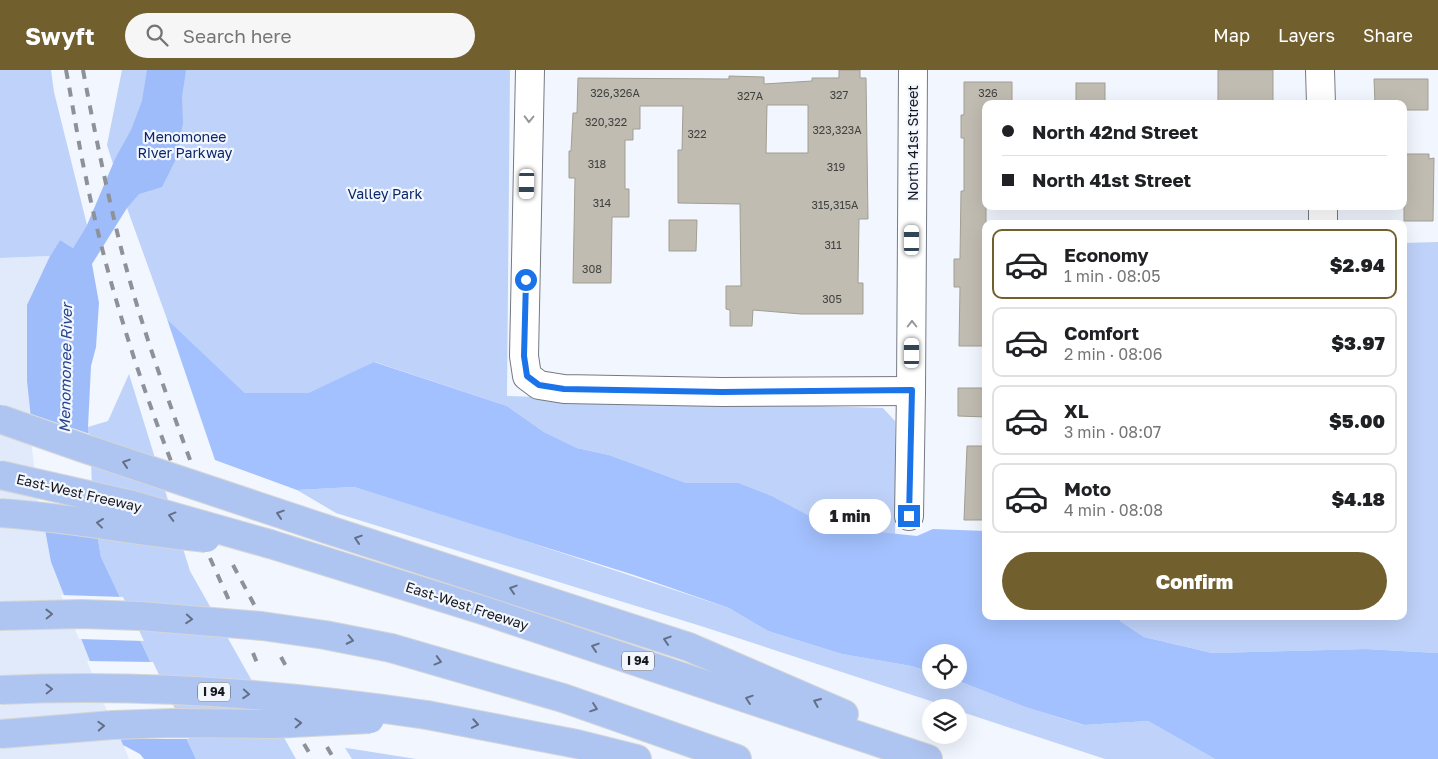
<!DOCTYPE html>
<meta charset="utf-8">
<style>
body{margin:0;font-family:"Golos Text",sans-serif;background:#f6f6f6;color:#202124;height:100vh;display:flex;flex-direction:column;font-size:19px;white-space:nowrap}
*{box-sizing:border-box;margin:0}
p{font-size:16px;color:#757577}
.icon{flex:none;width:28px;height:28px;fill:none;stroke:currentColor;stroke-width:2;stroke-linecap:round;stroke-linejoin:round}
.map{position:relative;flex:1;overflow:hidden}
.details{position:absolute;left:982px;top:150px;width:425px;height:400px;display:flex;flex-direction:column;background:#fff;border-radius:10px;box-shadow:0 5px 20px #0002}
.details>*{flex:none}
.guide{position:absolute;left:982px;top:30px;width:425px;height:110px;border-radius:10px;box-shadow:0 5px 20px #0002;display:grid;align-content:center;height:110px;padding:0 20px;background:#fff}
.buttons{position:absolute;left:922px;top:574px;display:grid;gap:10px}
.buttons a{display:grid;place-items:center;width:45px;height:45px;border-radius:50%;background:#fff;box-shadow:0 5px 20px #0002;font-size:25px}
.end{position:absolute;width:22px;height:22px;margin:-11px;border:6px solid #1a73e8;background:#fff;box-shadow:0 0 0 2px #fff}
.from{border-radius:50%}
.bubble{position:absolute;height:35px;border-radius:18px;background:#fff;box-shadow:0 5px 20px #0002;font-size:16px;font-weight:800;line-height:35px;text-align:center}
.car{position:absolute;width:15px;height:30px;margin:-15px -8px;border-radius:6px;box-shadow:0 0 4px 1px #0007;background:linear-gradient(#fff 24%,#345 0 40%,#fff 0 76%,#345 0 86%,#fff 0)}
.guide b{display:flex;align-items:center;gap:18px;height:48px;font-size:19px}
.guide b+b{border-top:1px solid #e0e0e0}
.guide i{width:12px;height:12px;background:#202124}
ul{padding:9px 0 0;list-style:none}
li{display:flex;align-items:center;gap:15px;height:70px;margin:0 10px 8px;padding:0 10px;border:2px solid #e0e0e0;border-radius:10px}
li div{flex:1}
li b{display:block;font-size:19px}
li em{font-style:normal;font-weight:800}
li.active{border-color:#715f2d}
li>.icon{width:45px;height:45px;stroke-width:1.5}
.button{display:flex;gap:10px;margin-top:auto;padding:10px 20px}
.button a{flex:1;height:58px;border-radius:30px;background:#715f2d;color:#fff;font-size:20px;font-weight:800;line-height:58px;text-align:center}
header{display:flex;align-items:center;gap:30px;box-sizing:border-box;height:70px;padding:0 25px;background:#715f2d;color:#fff}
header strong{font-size:24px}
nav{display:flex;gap:28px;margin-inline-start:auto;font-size:18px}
.search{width:350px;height:45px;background:#f6f6f6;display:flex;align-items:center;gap:12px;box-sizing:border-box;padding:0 18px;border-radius:28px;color:#757577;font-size:19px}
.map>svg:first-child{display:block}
</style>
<header>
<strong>Swyft</strong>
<div class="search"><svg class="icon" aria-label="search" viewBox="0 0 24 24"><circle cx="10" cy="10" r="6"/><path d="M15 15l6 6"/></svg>Search here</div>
<nav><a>Map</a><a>Layers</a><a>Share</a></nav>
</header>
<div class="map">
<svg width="1438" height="689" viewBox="0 0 1438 689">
<rect width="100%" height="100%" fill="#f2f6ff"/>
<!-- built -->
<path fill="#e1eafb" d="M50,186L27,236L51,492L129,689H0V188Z"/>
<!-- green -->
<g fill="#bfd2f9">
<path d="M0,0H51L54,22L87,155L73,178L60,170L50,186L0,188Z"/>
<path d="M122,0H510L507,326L883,338L895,351V465L831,457L772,426L739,413H686L609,385L577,378L544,362L507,336L375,292L308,323H245L167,249L127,138L107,75Z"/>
<path d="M1438,172V583L1366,579L1212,583L1144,567L1120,551V546H1404V173Z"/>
<path d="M129,304L190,501L296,689H196L101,487L89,418L88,357L108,351Z"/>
<path d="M354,417L480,456L729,538L768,561L842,584L911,596L931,602V610H956L1025,637L1083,655L1148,651L1215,689H1105L959,641V638L949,637L704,557L336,443L297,420Z"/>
<path d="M345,678L353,679L416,689H352Z"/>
</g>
<!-- forest -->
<path fill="#a3c1fe" d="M167,249L245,323H308L374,292L507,336L544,362L577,378L609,385L686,413H739L772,426L831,457L917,466L933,459L986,461V546H1120V551L1144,567L1212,583L1366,579L1438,583V689H1215L1148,651L1084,655L1025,637L956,610H959V582H931V602L911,596L842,584L768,561L729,538L634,505L354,417L297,420L215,390Z"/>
<!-- water -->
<path fill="#9ebcf9" d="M147,0H186L182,27L183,53L176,89L162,117L139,124L127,138L92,194L99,233L96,277L91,296L88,357L89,418L101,487L196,689H144L140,684L123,675L51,492L40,432L27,311V235L50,186L60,170L73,178L87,155L115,89L131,60L142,31Z"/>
<!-- pier -->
<g fill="#f2f6ff">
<path d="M28,343L90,364L92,418L100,466L42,458L38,432Z"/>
<path d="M61,525L123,527L144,571L79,569Z"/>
<path d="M87,591L153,592L189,669H118Z"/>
</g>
<!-- building -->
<g fill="#c0bcb1" stroke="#a19e93" fill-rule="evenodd">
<path d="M839,0H860V8H866L868,149H859L858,213H863V244H801L753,240L752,256H730V240L726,239V216H741L740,134L678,133V80H682L683,36H640V59H633V70H625V119H629V147H612L611,213H573L575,108H569V81H571L573,43H577L578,8L729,9V6L764,7V14L812,11V8H839ZM767,35H808V83H766Z"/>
<rect x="1218" y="0" width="55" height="34"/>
<path d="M1374,9H1428V40H1404V34H1375Z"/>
<path d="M964,12H1012V34H986V276H959L960,217H954V189H960L961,121H964V68H961V45H964Z"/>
<rect x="1076" y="13" width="29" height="21"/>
<path d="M1404,84H1429V89L1434,88L1433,151H1404Z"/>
<path d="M669,150H697L696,181H669Z"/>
<path d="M958,318H986V347L958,346Z"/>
<path d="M967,376H986V450H964Z"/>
</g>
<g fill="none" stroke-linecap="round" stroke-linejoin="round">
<defs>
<g id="street">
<path d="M530,0L524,286L527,306L539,315L564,319L722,322L911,321"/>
<path d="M1320,0L1321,34"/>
<path d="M1323,136V154"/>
<path d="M909,446L911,321L913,0"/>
</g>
<g id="highway">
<path d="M326,459L689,577L844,644"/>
<path d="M270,474L482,540L928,689"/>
<path d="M0,546L81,544L140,546"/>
<path d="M391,578L563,628L737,689"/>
<path d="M427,645L577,674L637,689"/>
</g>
</defs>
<!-- street casing -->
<use href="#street" stroke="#767a84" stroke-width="30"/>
<!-- highway casing -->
<use href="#highway" stroke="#d5d6d6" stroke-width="30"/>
<!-- street -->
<use href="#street" stroke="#fff" stroke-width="28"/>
<!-- highway -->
<use href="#highway" stroke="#afc5f1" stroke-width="28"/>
<!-- rail -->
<g stroke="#8e9198" stroke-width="4" stroke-dasharray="9 9" stroke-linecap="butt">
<path d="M66,0C73,36 78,72 86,108C105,203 136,301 171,391"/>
<path d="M83,0C94,59 106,117 120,174C139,250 166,324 193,398"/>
<path d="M210,488L232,537"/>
<path d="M233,495L257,540"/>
<path d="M253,583L259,598"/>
<path d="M281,587L288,600"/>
<path d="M304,674L313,689"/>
<path d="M327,677L334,689"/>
</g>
<defs>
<g id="highway-bridge">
<path d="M0,349L80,377L326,459"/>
<path d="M0,405L132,435L270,474"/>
<path d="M0,443C69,447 137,462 206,468"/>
<path d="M140,546L262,556L325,565L391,578"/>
<path d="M0,620C143,613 286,624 427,645"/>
<path d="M0,664L113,655L172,653L273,654L370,649"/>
</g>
</defs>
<!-- highway-bridge casing -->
<use href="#highway-bridge" stroke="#d5d6d6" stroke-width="30" stroke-linecap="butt"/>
<!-- highway-bridge -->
<use href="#highway-bridge" stroke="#afc5f1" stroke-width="28"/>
</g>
<!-- one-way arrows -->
<defs><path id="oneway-chevron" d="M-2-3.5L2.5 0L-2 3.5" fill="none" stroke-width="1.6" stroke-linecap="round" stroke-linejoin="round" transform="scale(1.25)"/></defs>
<g stroke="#979899">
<use href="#oneway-chevron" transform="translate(529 49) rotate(91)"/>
<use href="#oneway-chevron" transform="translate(912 254) rotate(-90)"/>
</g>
<g stroke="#636f87">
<use href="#oneway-chevron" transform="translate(126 393) rotate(-162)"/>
<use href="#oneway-chevron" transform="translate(280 444) rotate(-162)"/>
<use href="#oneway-chevron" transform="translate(172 446) rotate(-165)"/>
<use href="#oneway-chevron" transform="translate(100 453) rotate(-173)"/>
<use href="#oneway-chevron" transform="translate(358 469) rotate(-162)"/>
<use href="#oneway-chevron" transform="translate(513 519) rotate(-162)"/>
<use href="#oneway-chevron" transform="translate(49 544) rotate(-1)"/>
<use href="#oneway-chevron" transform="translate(189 549) rotate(4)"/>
<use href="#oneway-chevron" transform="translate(350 570) rotate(12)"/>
<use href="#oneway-chevron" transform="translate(667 570) rotate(-162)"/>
<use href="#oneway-chevron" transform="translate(595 577) rotate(-162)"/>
<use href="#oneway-chevron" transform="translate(438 591) rotate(15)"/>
<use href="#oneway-chevron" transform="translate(49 619) rotate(-1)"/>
<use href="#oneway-chevron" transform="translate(246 624) rotate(4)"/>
<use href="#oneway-chevron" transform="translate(749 629) rotate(-161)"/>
<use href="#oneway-chevron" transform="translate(817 632) rotate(-157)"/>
<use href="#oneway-chevron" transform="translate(594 638) rotate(19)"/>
<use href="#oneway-chevron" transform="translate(298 653) rotate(-2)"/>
<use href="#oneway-chevron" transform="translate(475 654) rotate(10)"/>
<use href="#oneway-chevron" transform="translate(101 656) rotate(-3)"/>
</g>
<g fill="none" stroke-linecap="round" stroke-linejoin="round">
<!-- route -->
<path stroke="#1a73e8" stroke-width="6" d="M526,210L524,286L527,306L539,315L564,319L722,322L912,320L909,446"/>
</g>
<g text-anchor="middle" stroke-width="4.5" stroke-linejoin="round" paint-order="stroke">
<!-- number labels -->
<g font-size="11" fill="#414242">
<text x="615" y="27">326,326A</text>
<text x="988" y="27">326</text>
<text x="839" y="29">327</text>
<text x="750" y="30">327A</text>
<text x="606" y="56">320,322</text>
<text x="837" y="64">323,323A</text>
<text x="697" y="68">322</text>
<text x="597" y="98">318</text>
<text x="836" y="101">319</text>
<text x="602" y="137">314</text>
<text x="835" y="139">315,315A</text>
<text x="833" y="179">311</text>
<text x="592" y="203">308</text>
<text x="832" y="233">305</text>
</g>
<!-- shield labels -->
<g fill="#f2f6ff" stroke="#595b61" stroke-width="1">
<rect x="622" y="581.5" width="32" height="19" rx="4"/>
<rect x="198" y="612.5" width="32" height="19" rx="4"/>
</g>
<g font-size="12" font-weight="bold" fill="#17191d">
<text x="638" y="595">I 94</text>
<text x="214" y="626">I 94</text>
</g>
<!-- park labels -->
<g font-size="14" fill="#0c266a" stroke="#f2f6ff">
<text x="185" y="72">Menomonee<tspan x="185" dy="16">River Parkway</tspan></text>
<text x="385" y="129">Valley Park</text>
</g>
<!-- street labels -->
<g font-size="14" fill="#17191d" stroke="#f2f6ff">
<text transform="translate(913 73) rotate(-90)" y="5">North 41st Street</text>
<text transform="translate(79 423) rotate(13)" y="5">East-West Freeway</text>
<text transform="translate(467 536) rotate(18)" y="5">East-West Freeway</text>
</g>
<!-- water labels -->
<g font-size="15" font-style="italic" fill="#26448a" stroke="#f2f6ff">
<text transform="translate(66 298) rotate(-89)" y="5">Menomonee River</text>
</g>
</g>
</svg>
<div class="buttons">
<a><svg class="icon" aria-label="locate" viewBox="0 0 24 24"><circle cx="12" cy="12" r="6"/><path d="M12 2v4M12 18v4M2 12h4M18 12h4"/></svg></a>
<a><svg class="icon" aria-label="layers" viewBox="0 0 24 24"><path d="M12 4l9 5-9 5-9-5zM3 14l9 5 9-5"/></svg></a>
</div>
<i class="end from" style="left:526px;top:210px"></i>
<i class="end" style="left:909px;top:446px"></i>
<div class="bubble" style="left:809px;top:429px;width:82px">1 min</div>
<i class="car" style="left:527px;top:114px;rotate:181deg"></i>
<i class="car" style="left:912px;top:170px;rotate:0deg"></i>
<i class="car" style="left:912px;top:283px;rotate:0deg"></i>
<div class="guide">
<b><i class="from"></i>North 42nd Street</b>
<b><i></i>North 41st Street</b>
</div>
<section class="details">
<ul>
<li class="active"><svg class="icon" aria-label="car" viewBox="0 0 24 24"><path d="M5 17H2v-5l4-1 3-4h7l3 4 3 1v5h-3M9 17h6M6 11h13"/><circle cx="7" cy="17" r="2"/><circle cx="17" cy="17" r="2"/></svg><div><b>Economy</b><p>1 min · 08:05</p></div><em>$2.94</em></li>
<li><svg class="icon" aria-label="car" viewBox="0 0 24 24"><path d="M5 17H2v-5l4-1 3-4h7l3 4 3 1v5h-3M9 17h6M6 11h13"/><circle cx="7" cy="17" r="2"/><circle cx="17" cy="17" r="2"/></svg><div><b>Comfort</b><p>2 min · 08:06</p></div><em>$3.97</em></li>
<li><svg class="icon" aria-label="car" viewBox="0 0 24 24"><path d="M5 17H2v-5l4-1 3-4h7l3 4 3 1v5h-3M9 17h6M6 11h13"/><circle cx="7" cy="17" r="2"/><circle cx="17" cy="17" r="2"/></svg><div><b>XL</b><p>3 min · 08:07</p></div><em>$5.00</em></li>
<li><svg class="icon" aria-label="car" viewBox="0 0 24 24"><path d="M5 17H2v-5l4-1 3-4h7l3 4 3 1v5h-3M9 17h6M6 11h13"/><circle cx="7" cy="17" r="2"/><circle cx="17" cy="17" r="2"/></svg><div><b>Moto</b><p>4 min · 08:08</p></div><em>$4.18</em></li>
</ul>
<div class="button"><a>Confirm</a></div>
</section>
</div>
